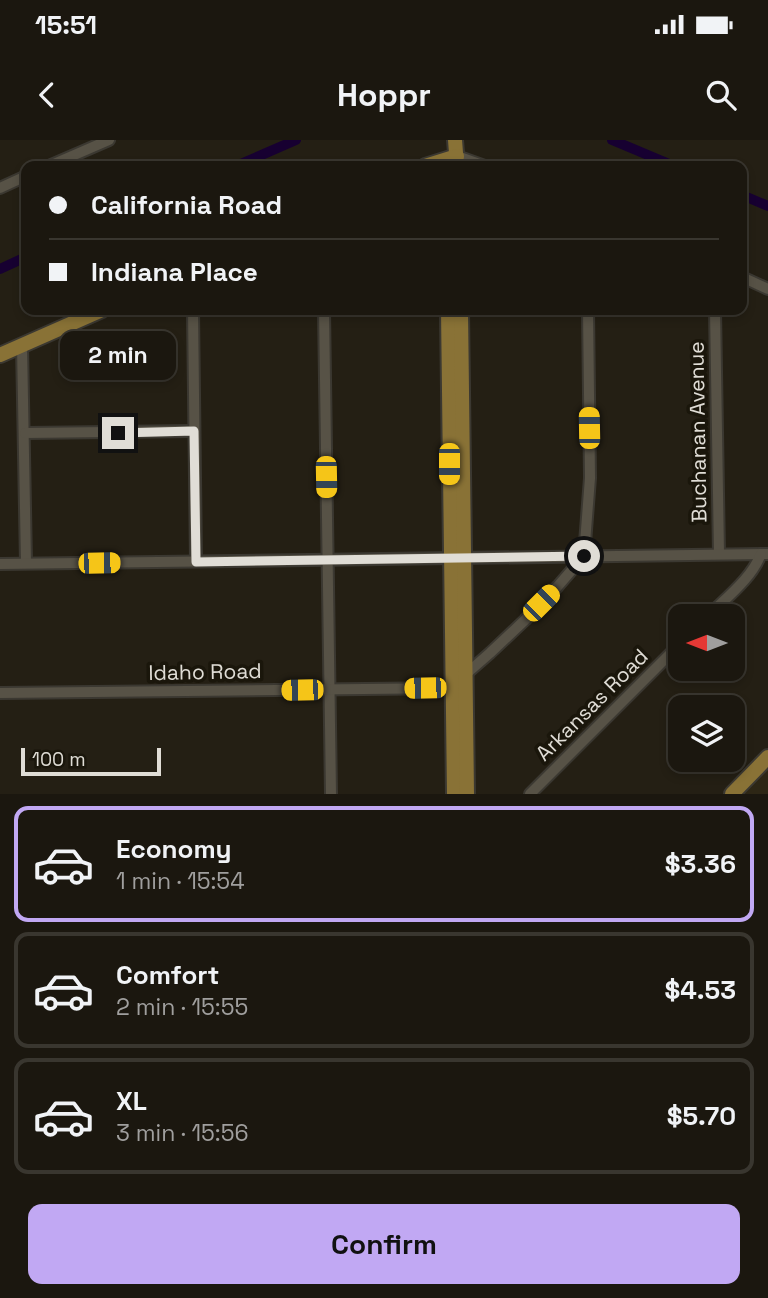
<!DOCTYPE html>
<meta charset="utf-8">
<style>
body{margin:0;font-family:"Space Grotesk",sans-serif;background:#242018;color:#f1f3f6;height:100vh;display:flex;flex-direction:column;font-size:26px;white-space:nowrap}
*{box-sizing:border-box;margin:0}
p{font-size:23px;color:#a09f9e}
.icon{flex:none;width:38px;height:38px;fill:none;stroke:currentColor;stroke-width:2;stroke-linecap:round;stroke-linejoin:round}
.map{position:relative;height:654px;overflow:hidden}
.side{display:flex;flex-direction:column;background:#1b170f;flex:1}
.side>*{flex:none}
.hud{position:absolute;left:21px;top:21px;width:726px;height:154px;border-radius:14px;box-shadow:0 4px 10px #0003,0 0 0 2px #39362f;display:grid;align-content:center;height:154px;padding:0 28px;background:#1b170f}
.needle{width:46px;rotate:270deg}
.fabs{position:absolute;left:668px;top:464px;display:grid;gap:14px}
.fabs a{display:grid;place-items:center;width:77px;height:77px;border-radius:14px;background:#1b170f;box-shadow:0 4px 10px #0003,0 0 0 2px #39362f;font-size:35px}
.scale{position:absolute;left:21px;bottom:18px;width:140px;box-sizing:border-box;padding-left:7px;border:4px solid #e0ddd6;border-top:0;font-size:19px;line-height:24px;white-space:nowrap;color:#e0ddd6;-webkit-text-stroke:5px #1a160b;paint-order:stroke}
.end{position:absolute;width:32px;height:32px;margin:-16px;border:9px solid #e0ddd6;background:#111;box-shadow:0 0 0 4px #111}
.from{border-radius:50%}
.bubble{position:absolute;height:49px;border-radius:14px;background:#1b170f;box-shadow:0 4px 10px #0003,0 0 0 2px #39362f;font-size:23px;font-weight:700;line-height:49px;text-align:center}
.car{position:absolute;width:21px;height:42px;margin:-21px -10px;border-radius:9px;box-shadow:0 0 5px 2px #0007;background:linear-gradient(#f5c518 24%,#345 0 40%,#f5c518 0 76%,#345 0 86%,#f5c518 0)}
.hud b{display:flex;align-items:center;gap:24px;height:66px;font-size:26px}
.hud b+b{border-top:2px solid #39362f}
.hud i{width:18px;height:18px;background:#f1f3f6}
ul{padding:12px 0 0;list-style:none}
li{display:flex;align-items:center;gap:21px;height:116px;margin:0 14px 10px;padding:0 14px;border:4px solid #39362f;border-radius:14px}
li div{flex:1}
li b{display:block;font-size:26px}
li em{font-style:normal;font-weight:700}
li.current{border-color:#c1a8f3}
li>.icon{width:63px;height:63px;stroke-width:1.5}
.button{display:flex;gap:14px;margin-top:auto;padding:14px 28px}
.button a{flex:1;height:80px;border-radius:14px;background:#c1a8f3;color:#111;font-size:28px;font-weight:700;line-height:80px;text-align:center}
.status{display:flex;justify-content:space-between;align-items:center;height:49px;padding:0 35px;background:#1b170f;direction:ltr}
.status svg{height:19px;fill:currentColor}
header{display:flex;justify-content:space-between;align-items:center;height:91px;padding:0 28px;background:#1b170f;font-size:32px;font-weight:700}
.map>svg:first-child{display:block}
</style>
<div class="status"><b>15:51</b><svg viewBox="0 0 49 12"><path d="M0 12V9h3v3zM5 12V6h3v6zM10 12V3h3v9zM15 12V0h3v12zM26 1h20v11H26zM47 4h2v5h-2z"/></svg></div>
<header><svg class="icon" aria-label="back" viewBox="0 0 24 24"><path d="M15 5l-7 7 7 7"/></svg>Hoppr<svg class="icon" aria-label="search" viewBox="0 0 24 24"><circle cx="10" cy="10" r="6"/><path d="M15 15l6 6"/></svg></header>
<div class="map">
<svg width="768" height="654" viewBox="0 0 768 654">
<rect width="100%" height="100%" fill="#241f14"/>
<!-- built -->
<path fill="#2d2615" d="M768,617V654H732Z"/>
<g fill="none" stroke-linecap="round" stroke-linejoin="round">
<!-- canal -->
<g stroke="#170031" stroke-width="10">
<path d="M612,0L674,26"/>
<path d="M236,26L296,0"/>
<path d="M742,55L768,66"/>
<path d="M0,129L26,117"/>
</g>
<defs>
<g id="minor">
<path d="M457,16L485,26"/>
<path d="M49,26L109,0"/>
<path d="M0,48L26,36"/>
<path d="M742,137L768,149"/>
<path d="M193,170L196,421"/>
<path d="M324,170L331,654"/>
<path d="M715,170L719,414"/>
<path d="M22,205L26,423"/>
<path d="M25,293L194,291"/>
<path d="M0,424L768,414"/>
<path d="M708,476C727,457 751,439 761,414"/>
<path d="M466,534L490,513L525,480L558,446L584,416L590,338L588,170"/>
<path d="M0,553L453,548"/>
<path d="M530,654L681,503"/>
</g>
<g id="major">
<path d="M455,0L457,26"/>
<path d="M425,26L457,16"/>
<path d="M448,170L454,654"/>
<path d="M461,170L467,654"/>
<path d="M0,215L102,170"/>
<path d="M732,654L768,617"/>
</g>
</defs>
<!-- minor casing -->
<use href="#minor" stroke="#3b3831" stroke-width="14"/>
<!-- major casing -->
<use href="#major" stroke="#3b3831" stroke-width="18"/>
<!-- minor -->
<use href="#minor" stroke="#575246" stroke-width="10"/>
<!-- major -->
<use href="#major" stroke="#897236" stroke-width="14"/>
</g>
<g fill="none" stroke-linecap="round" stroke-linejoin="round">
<!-- route -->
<path stroke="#e0ddd6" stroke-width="9" d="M118,293L194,291L196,422L584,416"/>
</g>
<g text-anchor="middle" stroke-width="7" stroke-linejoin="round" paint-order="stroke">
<!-- street labels -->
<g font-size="21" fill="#e0ddd6" stroke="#1a160b">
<text transform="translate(698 292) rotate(-91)" y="7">Buchanan Avenue</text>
<text transform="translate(205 532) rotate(-1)" y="7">Idaho Road</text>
<text transform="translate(592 565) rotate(-45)" y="7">Arkansas Road</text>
</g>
</g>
</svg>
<div class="fabs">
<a><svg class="needle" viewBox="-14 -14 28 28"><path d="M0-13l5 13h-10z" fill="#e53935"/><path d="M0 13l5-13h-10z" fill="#a09f9e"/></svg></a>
<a><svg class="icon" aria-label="layers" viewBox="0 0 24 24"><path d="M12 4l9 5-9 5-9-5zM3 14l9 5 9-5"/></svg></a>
</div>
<div class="scale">100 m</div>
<i class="end from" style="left:584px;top:416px"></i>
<i class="end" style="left:118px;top:293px"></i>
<div class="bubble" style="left:60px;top:191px;width:116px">2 min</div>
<i class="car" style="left:589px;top:288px;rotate:359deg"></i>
<i class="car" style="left:449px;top:324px;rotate:180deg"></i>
<i class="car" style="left:326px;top:337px;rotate:179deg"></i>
<i class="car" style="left:99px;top:423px;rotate:89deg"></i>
<i class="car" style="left:541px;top:463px;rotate:45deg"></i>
<i class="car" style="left:425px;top:548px;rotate:269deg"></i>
<i class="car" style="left:302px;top:550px;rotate:269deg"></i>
<div class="hud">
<b><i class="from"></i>California Road</b>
<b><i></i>Indiana Place</b>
</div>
</div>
<section class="side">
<ul>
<li class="current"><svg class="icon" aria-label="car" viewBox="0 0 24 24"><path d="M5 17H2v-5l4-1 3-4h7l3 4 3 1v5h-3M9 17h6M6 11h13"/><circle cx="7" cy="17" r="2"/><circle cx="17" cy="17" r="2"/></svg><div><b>Economy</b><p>1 min · 15:54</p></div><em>$3.36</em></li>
<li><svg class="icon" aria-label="car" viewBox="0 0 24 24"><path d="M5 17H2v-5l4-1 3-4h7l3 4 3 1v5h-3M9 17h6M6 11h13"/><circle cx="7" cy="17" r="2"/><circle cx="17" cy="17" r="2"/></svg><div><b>Comfort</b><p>2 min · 15:55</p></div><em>$4.53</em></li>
<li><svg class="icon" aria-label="car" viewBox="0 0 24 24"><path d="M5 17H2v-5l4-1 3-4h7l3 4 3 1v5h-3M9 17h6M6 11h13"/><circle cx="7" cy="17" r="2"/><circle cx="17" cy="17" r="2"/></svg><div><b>XL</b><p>3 min · 15:56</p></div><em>$5.70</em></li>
</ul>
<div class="button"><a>Confirm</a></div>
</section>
